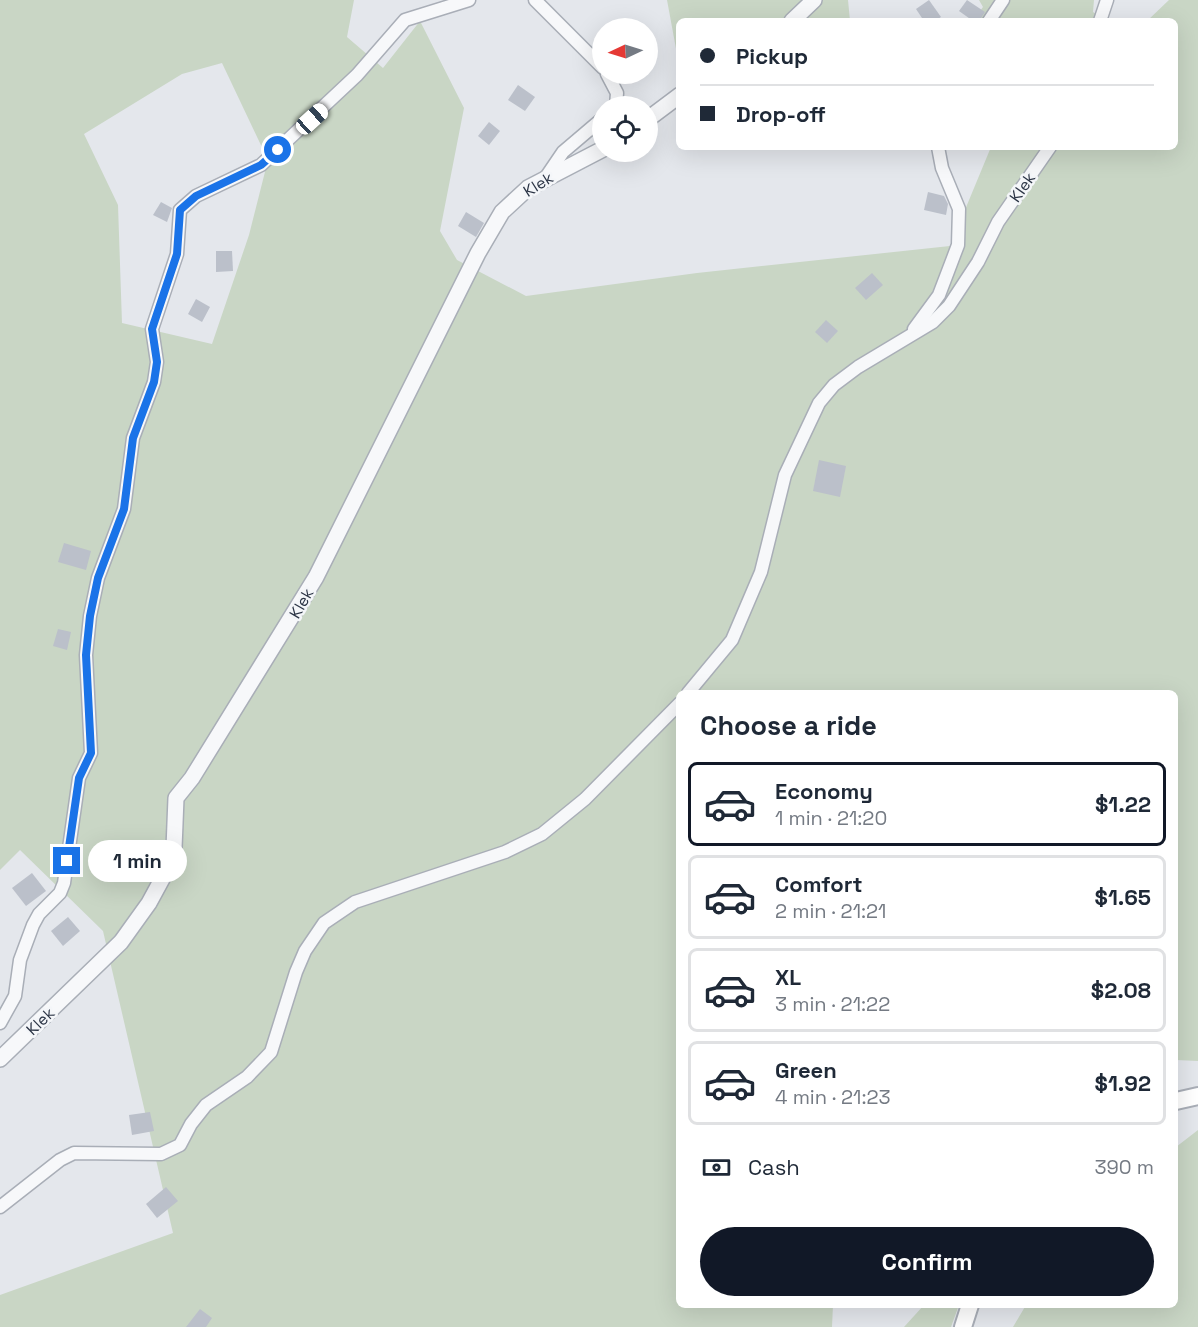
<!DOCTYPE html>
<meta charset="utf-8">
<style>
body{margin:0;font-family:"Space Grotesk",sans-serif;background:#f6f6f7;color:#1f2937;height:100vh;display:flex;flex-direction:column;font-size:22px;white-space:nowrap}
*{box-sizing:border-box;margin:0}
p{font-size:20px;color:#747a83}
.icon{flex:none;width:33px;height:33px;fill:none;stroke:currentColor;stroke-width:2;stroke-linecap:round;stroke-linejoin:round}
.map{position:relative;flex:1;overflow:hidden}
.details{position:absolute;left:676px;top:690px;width:502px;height:618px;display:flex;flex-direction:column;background:#fff;border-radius:9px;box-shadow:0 6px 24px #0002}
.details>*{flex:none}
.hud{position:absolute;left:676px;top:18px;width:502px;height:132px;border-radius:9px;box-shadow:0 6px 24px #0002;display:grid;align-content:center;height:132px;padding:0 24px;background:#fff}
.needle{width:39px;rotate:266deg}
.controls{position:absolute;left:592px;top:18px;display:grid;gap:12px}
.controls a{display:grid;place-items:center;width:66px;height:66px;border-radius:50%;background:#fff;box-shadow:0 6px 24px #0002;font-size:30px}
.end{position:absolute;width:27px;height:27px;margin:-14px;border:8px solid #1a73e8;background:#fff;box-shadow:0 0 0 3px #fff}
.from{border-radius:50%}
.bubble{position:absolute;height:42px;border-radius:21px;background:#fff;box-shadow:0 6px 24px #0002;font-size:20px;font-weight:700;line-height:42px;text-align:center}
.car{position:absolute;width:18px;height:36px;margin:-18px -9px;border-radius:8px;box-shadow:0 0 4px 2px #0007;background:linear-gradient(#fff 24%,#345 0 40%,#fff 0 76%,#345 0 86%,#fff 0)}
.hud b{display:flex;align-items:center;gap:21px;height:57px;font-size:22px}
.hud b+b{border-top:2px solid #e0e1e3}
.hud i{width:15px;height:15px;background:#1f2937}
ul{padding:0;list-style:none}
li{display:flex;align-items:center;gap:18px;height:84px;margin:0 12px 9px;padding:0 12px;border:3px solid #e0e1e3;border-radius:9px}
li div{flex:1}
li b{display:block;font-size:22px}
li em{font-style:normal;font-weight:700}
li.on{border-color:#111827}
li>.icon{width:54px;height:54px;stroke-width:1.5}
h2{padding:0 24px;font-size:27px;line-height:72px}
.pay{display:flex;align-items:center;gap:15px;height:66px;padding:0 24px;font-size:22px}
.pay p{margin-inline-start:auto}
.button{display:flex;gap:12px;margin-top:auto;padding:12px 24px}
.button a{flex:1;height:69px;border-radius:36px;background:#111827;color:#fff;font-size:24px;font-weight:700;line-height:69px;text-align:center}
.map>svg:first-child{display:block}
</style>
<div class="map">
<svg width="1198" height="1327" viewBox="0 0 1198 1327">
<rect width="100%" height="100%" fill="#e4e7ec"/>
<!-- green -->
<g fill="#c9d6c5" fill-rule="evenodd">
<path d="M0,0H354L347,37L383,68L420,21L464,108L440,231L457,260L526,296L697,273L950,246L991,147H1176V21H1147L1169,0H1198V1061L1176,1060V693H680V1305H833L832,1327H0V1295L173,1233L103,931L20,850L0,870ZM222,63L268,160L249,235L212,344L122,323L118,205L84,134L182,74Z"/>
<path d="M667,0H848L850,21H680L677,54Z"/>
<path d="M979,0H1094L1093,12L1106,21H973L983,7Z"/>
<path d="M1198,1130V1327H1013L1026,1305H1176V1147Z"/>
<path d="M924,1305H959L951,1327H904Z"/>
</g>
<!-- building -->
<g fill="#bbc0ca">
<path d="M929,0L941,17L935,21H924L916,9Z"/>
<path d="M967,0L985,12L979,21H973L959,11Z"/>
<path d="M518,85L535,97L525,111L508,100Z"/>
<path d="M489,122L500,131L489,145L478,136Z"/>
<path d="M928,192L944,196L948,204L946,215L924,210Z"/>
<path d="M161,202L172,208L167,222L153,215Z"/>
<path d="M466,212L484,223L476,237L458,226Z"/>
<path d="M216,251H232L233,271L216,272Z"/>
<path d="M872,273L883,285L866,300L855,288Z"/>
<path d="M196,299L210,307L202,322L188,314Z"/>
<path d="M826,320L838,331L827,343L815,332Z"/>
<path d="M819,460L846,466L840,497L813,491Z"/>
<path d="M64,543L91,551L86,570L58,562Z"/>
<path d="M58,629L71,632L67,650L53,646Z"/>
<path d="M32,873L46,891L26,906L12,888Z"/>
<path d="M68,917L80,931L63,946L51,931Z"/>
<path d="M150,1112L154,1131L132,1135L129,1115Z"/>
<path d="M166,1187L178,1201L157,1218L146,1204Z"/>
<path d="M200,1309L212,1318L206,1327H186Z"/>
</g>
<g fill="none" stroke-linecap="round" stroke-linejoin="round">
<defs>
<g id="minor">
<path d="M535,0L603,68"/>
<path d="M989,21L1003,0"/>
<path d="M1100,21L1107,0"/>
<path d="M607,74L617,93L616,106"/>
<path d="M546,177L563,152L603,118"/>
<path d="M914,329L939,295L958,245L959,209L942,168L938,147"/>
<path d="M688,693L732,640L761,572L785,475L819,403L834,385L858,367L933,322L949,306L978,262L998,222L1050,147"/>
<path d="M0,1023L15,996L20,960L33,925L39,914L60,893L64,883L79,778L91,753L86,655L90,616L98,578L124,509L133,438L154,382L157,362L152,329L177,254L180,210L196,196L261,165L357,75L405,20L469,0"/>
<path d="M0,1207L60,1160L74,1153L161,1154L180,1145L191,1124L206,1105L247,1077L271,1052L296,972L305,951L324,923L355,902L505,852L542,834L585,799L680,703"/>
</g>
<g id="tertiary">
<path d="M792,21L814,0"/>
<path d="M648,119L680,95"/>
<path d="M0,1059L121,942L149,903L168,868L174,848L176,798L192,778L316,577L478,253L502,212L528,188L603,149"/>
</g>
<g id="secondary">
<path d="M1176,1101L1198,1096"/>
<path d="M963,1327L970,1305"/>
</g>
</defs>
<!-- minor casing -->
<use href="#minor" stroke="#a9aeb7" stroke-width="15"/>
<!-- tertiary casing -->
<use href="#tertiary" stroke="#a9aeb7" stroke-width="18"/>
<!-- secondary casing -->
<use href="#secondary" stroke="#a9aeb7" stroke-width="20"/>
<!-- minor -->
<use href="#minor" stroke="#f7f8fa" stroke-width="12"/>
<!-- tertiary -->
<use href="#tertiary" stroke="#f7f8fa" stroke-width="15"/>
<!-- secondary -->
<use href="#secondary" stroke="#fff" stroke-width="16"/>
</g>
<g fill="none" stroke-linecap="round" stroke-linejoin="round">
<!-- route -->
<path stroke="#1a73e8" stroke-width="8" d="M67,861L79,778L91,753L86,655L90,616L98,578L124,509L133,438L154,382L157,362L152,329L177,254L180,210L196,196L261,165L278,150"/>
</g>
<g text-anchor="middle" stroke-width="5" stroke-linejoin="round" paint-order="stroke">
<!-- street labels -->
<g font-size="16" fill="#2b3445" stroke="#f4f6f9">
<text transform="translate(538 184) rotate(-32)" y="6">Klek</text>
<text transform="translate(1022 187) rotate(-55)" y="6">Klek</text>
<text transform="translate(301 603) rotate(-60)" y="6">Klek</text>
<text transform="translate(40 1021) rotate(-44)" y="6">Klek</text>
</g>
</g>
</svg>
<div class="controls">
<a><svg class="needle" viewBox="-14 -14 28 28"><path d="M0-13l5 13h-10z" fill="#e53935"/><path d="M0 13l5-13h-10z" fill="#747a83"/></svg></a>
<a><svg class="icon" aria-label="locate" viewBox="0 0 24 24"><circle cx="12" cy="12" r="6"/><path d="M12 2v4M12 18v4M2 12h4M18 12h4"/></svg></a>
</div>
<i class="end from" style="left:278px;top:150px"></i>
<i class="end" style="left:67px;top:861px"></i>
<div class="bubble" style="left:88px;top:840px;width:99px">1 min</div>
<i class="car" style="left:312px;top:119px;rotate:48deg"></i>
<div class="hud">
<b><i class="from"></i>Pickup</b>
<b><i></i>Drop-off</b>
</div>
<section class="details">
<h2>Choose a ride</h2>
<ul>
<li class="on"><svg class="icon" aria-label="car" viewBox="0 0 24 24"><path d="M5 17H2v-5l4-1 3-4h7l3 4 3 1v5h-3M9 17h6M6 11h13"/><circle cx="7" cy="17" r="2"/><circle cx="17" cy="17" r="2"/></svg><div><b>Economy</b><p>1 min · 21:20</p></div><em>$1.22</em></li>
<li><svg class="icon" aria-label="car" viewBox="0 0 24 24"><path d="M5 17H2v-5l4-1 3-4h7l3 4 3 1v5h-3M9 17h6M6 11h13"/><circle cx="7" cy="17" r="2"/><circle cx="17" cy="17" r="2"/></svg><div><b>Comfort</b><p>2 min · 21:21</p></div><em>$1.65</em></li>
<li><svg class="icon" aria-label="car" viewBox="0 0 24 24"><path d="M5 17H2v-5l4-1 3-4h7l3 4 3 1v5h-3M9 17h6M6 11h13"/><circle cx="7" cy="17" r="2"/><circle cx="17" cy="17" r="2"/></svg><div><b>XL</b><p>3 min · 21:22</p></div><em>$2.08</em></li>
<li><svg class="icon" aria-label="car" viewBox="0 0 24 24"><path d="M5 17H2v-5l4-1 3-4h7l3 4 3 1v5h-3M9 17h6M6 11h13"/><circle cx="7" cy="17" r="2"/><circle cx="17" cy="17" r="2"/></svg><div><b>Green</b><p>4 min · 21:23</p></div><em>$1.92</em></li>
</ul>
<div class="pay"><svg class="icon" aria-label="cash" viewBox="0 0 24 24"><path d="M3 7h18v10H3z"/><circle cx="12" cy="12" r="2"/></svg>Cash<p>390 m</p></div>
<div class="button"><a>Confirm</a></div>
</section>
</div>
